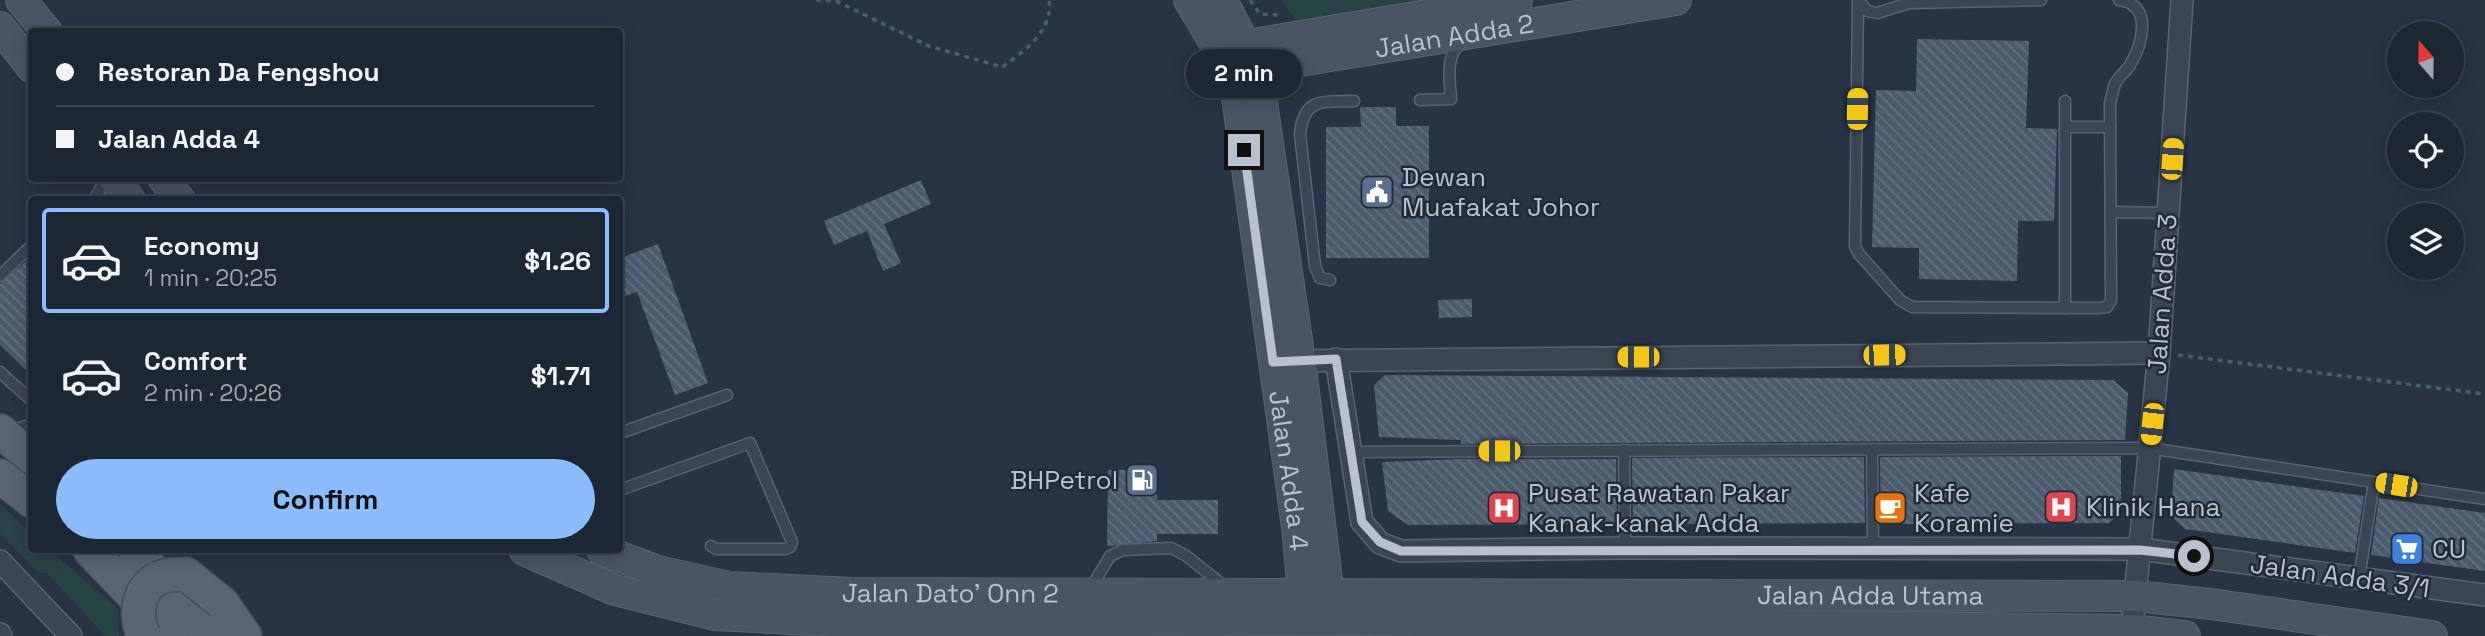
<!DOCTYPE html>
<meta charset="utf-8">
<style>
body{margin:0;font-family:"Space Grotesk",sans-serif;background:#252f3c;color:#f1f3f6;height:100vh;display:flex;flex-direction:column;font-size:26px;white-space:nowrap}
*{box-sizing:border-box;margin:0}
p{font-size:23px;color:#a0a5ac}
.icon{flex:none;width:38px;height:38px;fill:none;stroke:currentColor;stroke-width:2;stroke-linecap:round;stroke-linejoin:round}
.map{position:relative;flex:1;overflow:hidden}
.drawer{position:absolute;left:28px;top:196px;width:595px;height:357px;display:flex;flex-direction:column;background:#1c2734;border-radius:7px;box-shadow:0 4px 18px #0003,0 0 0 2px #3a444f}
.drawer>*{flex:none}
.top-card{position:absolute;left:28px;top:28px;width:595px;height:154px;border-radius:7px;box-shadow:0 4px 18px #0003,0 0 0 2px #3a444f;display:grid;align-content:center;height:154px;padding:0 28px;background:#1c2734}
.needle{width:46px;rotate:340deg}
.buttons{position:absolute;left:2387px;top:21px;display:grid;gap:14px}
.buttons a{display:grid;place-items:center;width:77px;height:77px;border-radius:50%;background:#1c2734;box-shadow:0 4px 18px #0003,0 0 0 2px #3a444f;font-size:35px}
.end{position:absolute;width:32px;height:32px;margin:-16px;border:9px solid #b8c1cd;background:#111;box-shadow:0 0 0 4px #111}
.from{border-radius:50%}
.bubble{position:absolute;height:49px;border-radius:24px;background:#1c2734;box-shadow:0 4px 18px #0003,0 0 0 2px #3a444f;font-size:23px;font-weight:700;line-height:49px;text-align:center}
.car{position:absolute;width:21px;height:42px;margin:-21px -10px;border-radius:9px;box-shadow:0 0 5px 2px #0007;background:linear-gradient(#f5c518 24%,#345 0 40%,#f5c518 0 76%,#345 0 86%,#f5c518 0)}
.top-card b{display:flex;align-items:center;gap:24px;height:66px;font-size:26px}
.top-card b+b{border-top:2px solid #3a444f}
.top-card i{width:18px;height:18px;background:#f1f3f6}
ul{padding:12px 0 0;list-style:none}
li{display:flex;align-items:center;gap:21px;height:105px;margin:0 14px 10px;padding:0 14px;border:4px solid transparent;border-radius:7px}
li div{flex:1}
li b{display:block;font-size:26px}
li em{font-style:normal;font-weight:700}
li.active{border-color:#8dbcfe}
li>.icon{width:63px;height:63px;stroke-width:1.5}
.cta{display:flex;gap:14px;margin-top:auto;padding:14px 28px}
.cta a{flex:1;height:80px;border-radius:42px;background:#8dbcfe;color:#111;font-size:28px;font-weight:700;line-height:80px;text-align:center}
.map>svg:first-child{display:block}
</style>
<div class="map">
<svg width="2485" height="636" viewBox="0 0 2485 636">
<defs>
<pattern id="building-back-hatch" width="6" height="6" patternUnits="userSpaceOnUse" patternTransform="scale(1.75)"><rect width="6" height="6" fill="#4c5b6e"/><path d="M-1 5l2 2M0 0l6 6M5-1l2 2" fill="none" stroke="#647182"/></pattern>
</defs>
<rect width="100%" height="100%" fill="#263445"/>
<!-- green -->
<g fill="#284346">
<path d="M1282,0H1436L1297,24Z"/>
<path d="M0,504L31,533L32,550H50L118,609L119,636H105L47,573H39L0,534Z"/>
</g>
<!-- building -->
<g fill="url(#building-back-hatch)">
<path d="M1917,39L2029,41L2026,128L2057,129L2054,221H2018L2017,281L1919,279V248L1872,247L1876,90L1916,91Z"/>
<path d="M1360,107H1396V126H1429V258H1326V127H1361Z"/>
<path d="M921,180L931,204L884,224L901,263L883,271L867,231L834,245L824,221Z"/>
<path d="M658,244L708,383L675,395L637,292L620,298V258Z"/>
<path d="M32,256V376L0,345V284Z"/>
<path d="M1472,299V317L1439,318L1438,300Z"/>
<path d="M1385,375L2113,380L2128,393L2125,440L1461,444V440L1379,437L1374,385Z"/>
<path d="M2121,456V512L2109,523L1881,524L1880,457Z"/>
<path d="M1864,457L1865,523L1633,524L1632,458Z"/>
<path d="M1461,459H1616L1617,524L1408,525L1388,511L1382,462Z"/>
<path d="M2174,469L2364,496L2355,553L2185,529L2171,516Z"/>
<path d="M1108,470H1157V500H1218V534H1157V541L1107,546Z"/>
<path d="M2379,498L2485,513V571L2371,555Z"/>
</g>
<g fill="none" stroke-linecap="round" stroke-linejoin="round">
<defs>
<g id="lane">
<path d="M1858,0L1855,246L1859,254L1900,300L1912,307L2097,308L2107,307L2111,300L2110,103C2112,96 2113,88 2116,82C2120,76 2126,71 2130,65C2143,43 2153,4 2119,0"/>
<path d="M1859,0L1867,11L1877,13L1909,3L2041,0"/>
<path d="M1420,100L1451,99C1450,80 1444,53 1464,41"/>
<path d="M2067,127H2110"/>
<path d="M94,200L106,178"/>
<path d="M2111,212L2168,213"/>
<path d="M0,276L32,245"/>
<path d="M1330,280L1320,278L1315,266L1300,134C1304,97 1322,102 1354,101"/>
<path d="M2065,308V101"/>
<path d="M0,372L32,401"/>
<path d="M10,431L32,424"/>
<path d="M620,433L727,395"/>
<path d="M1624,450L1625,548"/>
<path d="M1872,450L1873,550"/>
<path d="M1351,452L2149,448L2485,499"/>
<path d="M620,490L750,443L792,542L790,547L785,549H716L711,546"/>
<path d="M2359,578L2374,482"/>
<path d="M1088,587L1095,581L1110,556L1123,550L1171,548L1185,555L1227,588"/>
</g>
<g id="street">
<path d="M1336,359L1362,522L1380,543L1401,551L1625,548L2140,549L2485,595"/>
<path d="M1286,361L2159,353"/>
<path d="M0,561L71,636"/>
<path d="M0,634L1,636"/>
<path d="M2131,636L2159,353L2182,0"/>
</g>
<g id="secondary">
<path d="M21,0L47,32"/>
<path id="s1" d="M1189,0L1222,55L1237,97L1297,527L1305,613"/>
<path d="M1222,0L1257,68L1300,360L1331,612"/>
<path d="M0,27L32,68"/>
<path d="M1229,53L1248,45L1517,0"/>
<path id="s2" d="M1239,75L1257,68L1676,0"/>
<path d="M114,178L130,200"/>
<path d="M163,178L180,200"/>
<path d="M524,550L615,590L715,615L847,622L1355,620L2131,630L2185,636"/>
<path id="s3" d="M602,550L658,571L730,587L852,593L2135,596L2211,604L2432,636"/>
</g>
<g id="primary">
<path d="M0,431L32,457"/>
<path d="M0,476L32,501"/>
<path d="M90,550L172,636"/>
<path d="M135,550L211,636"/>
<path d="M222,603L245,636"/>
</g>
</defs>
<!-- lane casing -->
<use href="#lane" stroke="#596471" stroke-width="13"/>
<!-- street casing -->
<use href="#street" stroke="#596471" stroke-width="24"/>
<!-- secondary casing -->
<use href="#secondary" stroke="#596471" stroke-width="32"/>
<!-- primary casing -->
<use href="#primary" stroke="#444f5d" stroke-width="36"/>
<!-- path -->
<g stroke="#466061" stroke-width="3.5" stroke-dasharray="5 5" stroke-linecap="butt">
<path d="M816,0L836,1L929,46L1002,67C1024,51 1053,32 1049,0"/>
<path d="M1250,0L1260,14L1279,15"/>
<path d="M2178,355L2485,394"/>
</g>
<!-- lane -->
<use href="#lane" stroke="#3a4654" stroke-width="10"/>
<!-- street -->
<use href="#street" stroke="#3a4654" stroke-width="21"/>
<!-- secondary -->
<use href="#secondary" stroke="#485567" stroke-width="30"/>
<!-- primary -->
<use href="#primary" stroke="#586574" stroke-width="33"/>
<defs>
<path id="primary-bridge" d="M144,636C134,615 137,584 164,576C170,574 179,575 186,574L222,603"/>
</defs>
<!-- primary-bridge casing -->
<use href="#primary-bridge" stroke="#444f5d" stroke-width="36" stroke-linecap="butt"/>
<!-- primary-bridge -->
<use href="#primary-bridge" stroke="#586574" stroke-width="33"/>
</g>
<g fill="none" stroke-linecap="round" stroke-linejoin="round">
<!-- route -->
<path stroke="#b8c1cd" stroke-width="9" d="M1244,150L1273,362L1336,359L1362,522L1380,542L1401,551L2140,550L2194,556"/>
</g>
<!-- icons -->
<defs>
<symbol id="civic-square" viewBox="-11 -11 22 22"><rect x="-9" y="-9" width="18" height="18" rx="4" fill="#5c6f8a" stroke="#1f2b39"/><path d="M-.6-6.5H3V-4.5H.6V-3L4-1V1h2V6H-6V1h2V-1L-.6-3ZM-1.2 2.5V6h2.4V2.5Z" fill="#fff"/></symbol>
<symbol id="fuel-square" viewBox="-11 -11 22 22"><rect x="-9" y="-9" width="18" height="18" rx="4" fill="#5c6f8a" stroke="#1f2b39"/><path d="M-5.5-6h7V0h2V4h1.3V-2.5L3-4.5l.8-.8L6-3V5H2.5V1h-1V6h-7ZM-4.2-4.7v3.2H.2V-4.7Z" fill="#fff"/></symbol>
<symbol id="hospital-square" viewBox="-11 -11 22 22"><rect x="-9" y="-9" width="18" height="18" rx="4" fill="#e0444e" stroke="#1f2b39"/><path d="M-5-5h3v3.5h4V-5h3V5h-3V1.5h-4V5h-3Z" fill="#fff"/></symbol>
<symbol id="cafe-square" viewBox="-11 -11 22 22"><rect x="-9" y="-9" width="18" height="18" rx="4" fill="#e8710a" stroke="#1f2b39"/><path d="M-5.5-4.5H6V0H3Q3 3.5 0 3.5H-2.5Q-5.5 3.5-5.5 0ZM3-3.2v2h1.7v-2ZM-6 4.5H4V6H-6Z" fill="#fff"/></symbol>
<symbol id="supermarket-square" viewBox="-11 -11 22 22"><rect x="-9" y="-9" width="18" height="18" rx="4" fill="#3f7fe0" stroke="#1f2b39"/><path d="M-6-5.5h2.5l.6 2H6L4.5 2H-2.5L-4.4-4H-6ZM-1.5 3.2a1.3 1.3 0 1 0 .1 0ZM3 3.2a1.3 1.3 0 1 0 .1 0Z" fill="#fff"/></symbol>
</defs>
<g fill-rule="evenodd">
<use href="#civic-square" x="1358" y="173" width="38" height="38"/>
<use href="#fuel-square" x="1123" y="461" width="38" height="38"/>
<use href="#hospital-square" x="2042" y="488" width="38" height="38"/>
<use href="#hospital-square" x="1485" y="489" width="38" height="38"/>
<use href="#cafe-square" x="1871" y="489" width="38" height="38"/>
<use href="#supermarket-square" x="2388" y="530" width="38" height="38"/>
</g>
<g text-anchor="middle" stroke-width="5" stroke-linejoin="round" paint-order="stroke">
<!-- street labels -->
<g font-size="26" fill="#b8c1cd" stroke="#1f2b39">
<text dy="9" stroke="none"><textPath href="#s2" startOffset="219">Jalan Adda 2</textPath></text>
<text transform="translate(2162 294) rotate(-86)" y="9">Jalan Adda 3</text>
<text dy="9" stroke="none"><textPath href="#s1" startOffset="486">Jalan Adda 4</textPath></text>
<text transform="translate(2340 576) rotate(8)" y="9">Jalan Adda 3/1</text>
<text dy="9" stroke="none"><textPath href="#s3" startOffset="354">Jalan Dato' Onn 2</textPath></text>
<text dy="9" stroke="none"><textPath href="#s3" startOffset="1274">Jalan Adda Utama</textPath></text>
</g>
<!-- poi labels -->
<g font-size="26" fill="#b8c1cd" stroke="#1f2b39" text-anchor="start">
<text x="1402" y="186">Dewan<tspan x="1402" dy="30">Muafakat Johor</tspan></text>
<text x="1118" y="489" text-anchor="end">BHPetrol</text>
<text x="1528" y="502">Pusat Rawatan Pakar<tspan x="1528" dy="30">Kanak-kanak Adda</tspan></text>
<text x="1914" y="502">Kafe<tspan x="1914" dy="30">Koramie</tspan></text>
<text x="2086" y="516">Klinik Hana</text>
<text x="2432" y="558">CU</text>
</g>
</g>
</svg>
<div class="buttons">
<a><svg class="needle" viewBox="-14 -14 28 28"><path d="M0-13l5 13h-10z" fill="#e53935"/><path d="M0 13l5-13h-10z" fill="#a0a5ac"/></svg></a>
<a><svg class="icon" aria-label="locate" viewBox="0 0 24 24"><circle cx="12" cy="12" r="6"/><path d="M12 2v4M12 18v4M2 12h4M18 12h4"/></svg></a>
<a><svg class="icon" aria-label="layers" viewBox="0 0 24 24"><path d="M12 4l9 5-9 5-9-5zM3 14l9 5 9-5"/></svg></a>
</div>
<i class="end from" style="left:2194px;top:556px"></i>
<i class="end" style="left:1244px;top:150px"></i>
<div class="bubble" style="left:1186px;top:49px;width:116px">2 min</div>
<i class="car" style="left:1857px;top:109px;rotate:1deg"></i>
<i class="car" style="left:2172px;top:159px;rotate:4deg"></i>
<i class="car" style="left:1884px;top:355px;rotate:89deg"></i>
<i class="car" style="left:1638px;top:357px;rotate:270deg"></i>
<i class="car" style="left:2152px;top:424px;rotate:186deg"></i>
<i class="car" style="left:1499px;top:451px;rotate:270deg"></i>
<i class="car" style="left:2396px;top:485px;rotate:279deg"></i>
<div class="top-card">
<b><i class="from"></i>Restoran Da Fengshou</b>
<b><i></i>Jalan Adda 4</b>
</div>
<section class="drawer">
<ul>
<li class="active"><svg class="icon" aria-label="car" viewBox="0 0 24 24"><path d="M5 17H2v-5l4-1 3-4h7l3 4 3 1v5h-3M9 17h6M6 11h13"/><circle cx="7" cy="17" r="2"/><circle cx="17" cy="17" r="2"/></svg><div><b>Economy</b><p>1 min · 20:25</p></div><em>$1.26</em></li>
<li><svg class="icon" aria-label="car" viewBox="0 0 24 24"><path d="M5 17H2v-5l4-1 3-4h7l3 4 3 1v5h-3M9 17h6M6 11h13"/><circle cx="7" cy="17" r="2"/><circle cx="17" cy="17" r="2"/></svg><div><b>Comfort</b><p>2 min · 20:26</p></div><em>$1.71</em></li>
</ul>
<div class="cta"><a>Confirm</a></div>
</section>
</div>
